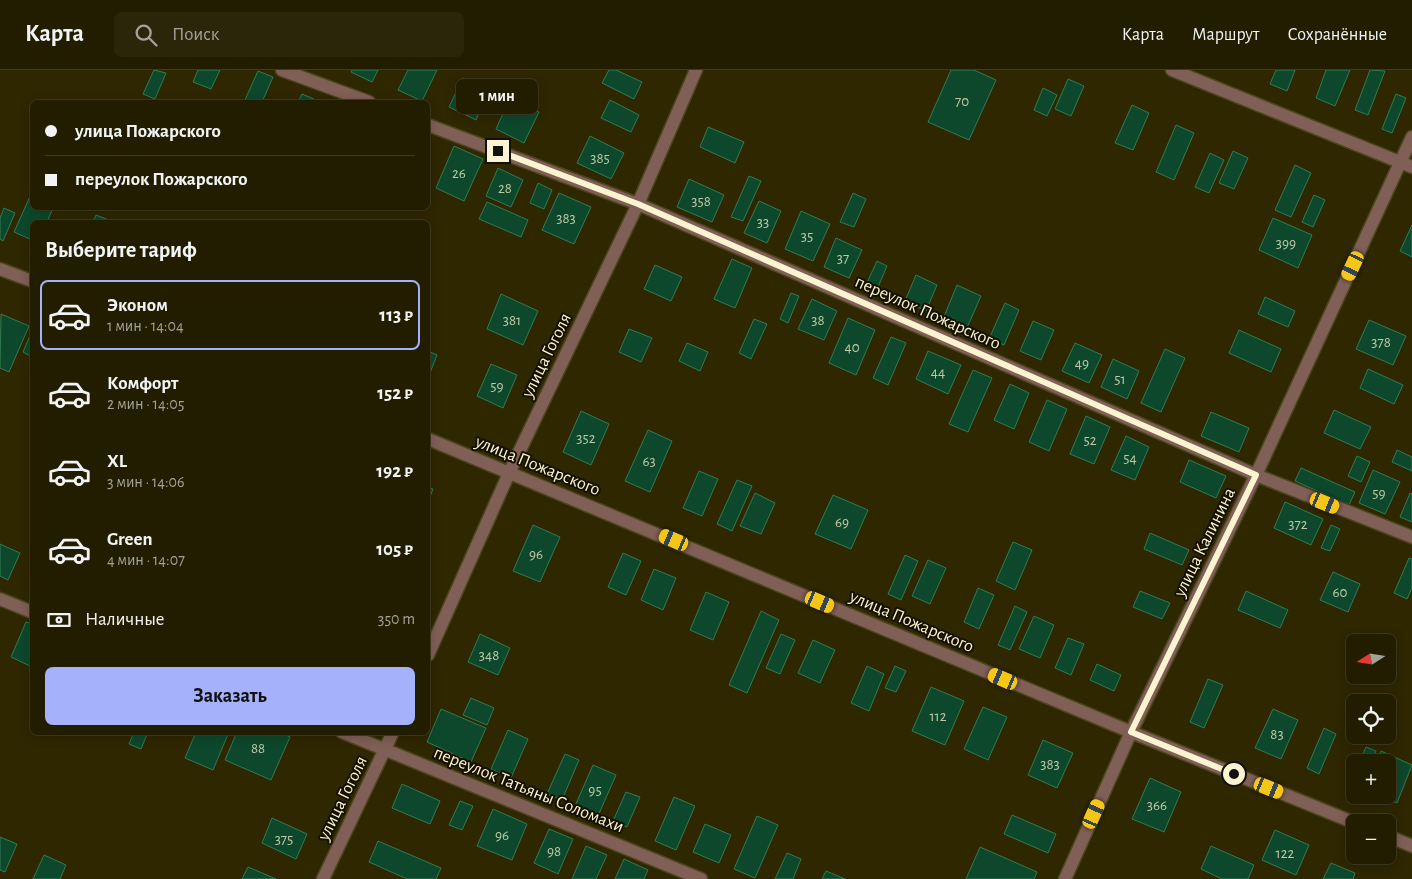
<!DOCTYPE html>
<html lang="ru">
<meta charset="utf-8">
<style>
body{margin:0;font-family:"Alegreya Sans",sans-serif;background:#2b260a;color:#f1f3f6;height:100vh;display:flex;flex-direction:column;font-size:19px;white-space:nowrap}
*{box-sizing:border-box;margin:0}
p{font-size:16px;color:#a3a299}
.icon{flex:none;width:28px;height:28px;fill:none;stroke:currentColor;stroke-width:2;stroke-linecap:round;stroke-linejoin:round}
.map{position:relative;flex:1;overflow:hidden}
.sheet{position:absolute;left:30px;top:150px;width:400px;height:515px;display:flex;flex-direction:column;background:#231d00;border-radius:8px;box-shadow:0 2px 12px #0003,0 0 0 1px #403b22}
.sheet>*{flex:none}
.banner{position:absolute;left:30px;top:30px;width:400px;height:110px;border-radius:8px;box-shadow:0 2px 12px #0003,0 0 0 1px #403b22;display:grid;align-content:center;height:110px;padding:0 15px;background:#231d00}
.needle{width:32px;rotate:258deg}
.buttons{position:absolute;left:1346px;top:564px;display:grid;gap:10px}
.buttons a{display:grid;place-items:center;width:50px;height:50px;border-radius:8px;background:#231d00;box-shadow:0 2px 12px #0003,0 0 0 1px #403b22;font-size:25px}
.end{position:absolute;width:22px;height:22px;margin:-11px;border:6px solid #fcf4d0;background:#111;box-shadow:0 0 0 2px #111}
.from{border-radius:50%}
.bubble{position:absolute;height:35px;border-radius:8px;background:#231d00;box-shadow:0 2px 12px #0003,0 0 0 1px #403b22;font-size:16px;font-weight:700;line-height:35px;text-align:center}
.car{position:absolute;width:15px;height:30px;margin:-15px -8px;border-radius:6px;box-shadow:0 0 4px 1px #0007;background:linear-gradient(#f5c518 24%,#345 0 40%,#f5c518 0 76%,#345 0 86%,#f5c518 0)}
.banner b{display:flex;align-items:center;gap:18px;height:48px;font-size:19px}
.banner b+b{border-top:1px solid #403b22}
.banner i{width:12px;height:12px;background:#f1f3f6}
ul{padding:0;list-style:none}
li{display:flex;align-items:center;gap:15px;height:70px;margin:0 10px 8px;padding:0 5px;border:2px solid transparent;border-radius:8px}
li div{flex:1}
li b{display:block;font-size:19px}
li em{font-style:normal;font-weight:700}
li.on{border-color:#a6b1fc}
li>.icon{width:45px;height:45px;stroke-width:1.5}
h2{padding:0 15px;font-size:22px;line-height:60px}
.pay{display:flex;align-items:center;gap:12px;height:55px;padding:0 15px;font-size:19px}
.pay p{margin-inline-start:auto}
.button{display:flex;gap:10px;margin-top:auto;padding:10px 15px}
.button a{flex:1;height:58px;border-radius:8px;background:#a6b1fc;color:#111;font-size:20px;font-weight:700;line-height:58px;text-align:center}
header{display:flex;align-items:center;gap:30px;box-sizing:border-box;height:70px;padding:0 25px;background:#231d00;border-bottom:1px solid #403b22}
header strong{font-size:24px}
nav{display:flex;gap:28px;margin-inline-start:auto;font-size:18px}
.search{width:350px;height:45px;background:#2b260a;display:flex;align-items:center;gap:12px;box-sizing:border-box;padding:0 18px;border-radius:8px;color:#a3a299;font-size:19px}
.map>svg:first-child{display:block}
</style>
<header>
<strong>Карта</strong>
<div class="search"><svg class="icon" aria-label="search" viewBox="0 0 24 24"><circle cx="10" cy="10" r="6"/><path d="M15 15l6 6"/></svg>Поиск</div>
<nav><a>Карта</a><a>Маршрут</a><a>Сохранённые</a></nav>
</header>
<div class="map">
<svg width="1412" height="809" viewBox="0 0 1412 809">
<rect width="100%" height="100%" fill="#2f2700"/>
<!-- building -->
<g fill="#0d482c" stroke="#327b54">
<path d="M154,0L166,3L155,29L143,24Z"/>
<path d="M198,0H220L211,19L193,12Z"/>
<path d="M352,0H378L372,12L351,2Z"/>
<path d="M408,0H437L422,31L398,20Z"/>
<path d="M609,0H616L642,12L634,29L602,13Z"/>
<path d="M951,0H974L996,10L969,70L928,52Z"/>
<path d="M1276,0H1295L1287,21L1270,14Z"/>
<path d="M1326,0H1350L1335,36L1316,28Z"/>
<path d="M1370,0L1385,1L1368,45L1355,40Z"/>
<path d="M258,1L273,7L262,32H244Z"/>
<path d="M463,8L489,21L476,50L449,37Z"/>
<path d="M1068,9L1084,16L1071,46L1055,39Z"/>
<path d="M1043,18L1057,25L1047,46L1034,40Z"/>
<path d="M302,24L321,32H298Z"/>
<path d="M1396,24L1406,28L1392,63L1382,59Z"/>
<path d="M510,28L539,42L524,73L496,59Z"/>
<path d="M610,30L639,45L631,62L601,48Z"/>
<path d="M1132,35L1149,43L1133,80L1115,73Z"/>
<path d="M1176,55L1194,63L1174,110L1156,102Z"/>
<path d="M708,57L744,72L735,93L700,77Z"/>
<path d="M590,66L624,83L611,109L577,93Z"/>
<path d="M454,76L483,89L464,131L436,118Z"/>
<path d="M1233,81L1248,88L1234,119L1219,113Z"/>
<path d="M1210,83L1224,90L1209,123L1195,117Z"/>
<path d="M1295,95L1311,103L1291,147L1275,140Z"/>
<path d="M498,98L523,110L511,137L486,126Z"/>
<path d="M749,106L761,111L743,151L731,147Z"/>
<path d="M689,109L724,125L712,152L677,137Z"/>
<path d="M538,113L552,120L544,139L530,133Z"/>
<path d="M32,122V138H53L47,152H32V170L14,162Z"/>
<path d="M559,123L591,137L574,174L542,160Z"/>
<path d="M853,123L866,129L854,157L840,152Z"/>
<path d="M1314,125L1325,130L1313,157L1302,152Z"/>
<path d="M759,131L781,141L767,173L744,163Z"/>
<path d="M487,132L528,150L521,167L479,149Z"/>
<path d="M4,138L15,143L3,171L0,169V148Z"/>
<path d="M801,141L830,154L813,191L785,179Z"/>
<path d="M96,145L114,152H93Z"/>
<path d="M1273,148L1312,165L1298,198L1259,180Z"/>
<path d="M1412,155V187L1400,181Z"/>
<path d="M836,168L862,180L849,208L824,197Z"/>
<path d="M732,189L752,198L735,238L714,229Z"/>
<path d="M877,191L887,196L876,222L865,217Z"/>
<path d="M655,195L682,207L671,231L644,219Z"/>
<path d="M916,205L937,215L926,241L905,231Z"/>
<path d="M957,215L981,226L966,260L943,249Z"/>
<path d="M791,223L799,226L788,253L780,249Z"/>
<path d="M501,224L538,241L523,275L487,259Z"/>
<path d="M1265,227L1295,241L1288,257L1258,244Z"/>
<path d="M812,229L837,241L824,270L798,259Z"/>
<path d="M1005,233L1019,240L1004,275L989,269Z"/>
<path d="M1,244L29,256L9,302L0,298Z"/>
<path d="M848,248L875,260L856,305L829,293Z"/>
<path d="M754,249L767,254L751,289L739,283Z"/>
<path d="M1369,250L1406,266L1393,295L1356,279Z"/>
<path d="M1033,251L1054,260L1041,290L1020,281Z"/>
<path d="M629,259L652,268L641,292L619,282Z"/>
<path d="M1239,260L1281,279L1271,302L1229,283Z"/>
<path d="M32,261V287L23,282Z"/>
<path d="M891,267L906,273L888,315L873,308Z"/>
<path d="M687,273L708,282L700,301L679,291Z"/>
<path d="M1075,273L1102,285L1089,313L1062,301Z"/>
<path d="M1165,279L1185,288L1161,342L1141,333Z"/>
<path d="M428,281L437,285L428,308Z"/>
<path d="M928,281L961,295L948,324L916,309Z"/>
<path d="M1113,289L1139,301L1127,329L1101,317Z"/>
<path d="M491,294L517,305L503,338L477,326Z"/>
<path d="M1368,299L1403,315L1394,334L1360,318Z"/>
<path d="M973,300L992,308L968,362L949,354Z"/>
<path d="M1010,314L1029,323L1014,359L994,350Z"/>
<path d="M1047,330L1067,339L1049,381L1029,372Z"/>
<path d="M1334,340L1371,357L1360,379L1324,363Z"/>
<path d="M581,341L609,354L591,395L563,382Z"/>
<path d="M1211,342L1249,358L1239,382L1201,366Z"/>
<path d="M1086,346L1110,357L1094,394L1070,384Z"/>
<path d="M648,360L672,371L650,422L625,411Z"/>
<path d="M1126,366L1149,377L1135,410L1111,400Z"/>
<path d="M1397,380L1412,387V401L1392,392Z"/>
<path d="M1357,386L1370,392L1361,412L1348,406Z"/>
<path d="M1189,390L1226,406L1216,428L1180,412Z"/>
<path d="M1301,398L1355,422L1349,435L1295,411Z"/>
<path d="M1373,400L1400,412L1385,444L1359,433Z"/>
<path d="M699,401L718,409L702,446L683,438Z"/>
<path d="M737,410L752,416L732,461L717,454Z"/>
<path d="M428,417L433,419L428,432Z"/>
<path d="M755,423L775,433L761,464L740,456Z"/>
<path d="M1410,423L1412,424V452L1400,447Z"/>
<path d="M833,425L868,440L851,479L815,464Z"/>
<path d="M1285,432L1323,449L1311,475L1274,458Z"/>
<path d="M533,455L560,467L540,512L513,501Z"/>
<path d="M1331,455L1340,459L1330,481L1321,478Z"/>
<path d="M1150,463L1189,480L1182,495L1144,479Z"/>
<path d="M1013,472L1032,480L1015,520L996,511Z"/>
<path d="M0,474L20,483L8,510L0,506Z"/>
<path d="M623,483L641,491L626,525L608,517Z"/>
<path d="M905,485L918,491L901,530L888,524Z"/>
<path d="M1409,488L1412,489V518L1407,529L1394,523Z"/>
<path d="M928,490L946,498L930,534L912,526Z"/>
<path d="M654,499L676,508L663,540L641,530Z"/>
<path d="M1333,502L1360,514L1348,542L1320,530Z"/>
<path d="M978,518L994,525L979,559L964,552Z"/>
<path d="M1140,521L1170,533L1162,549L1133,537Z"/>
<path d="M1246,521L1288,540L1280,558L1238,540Z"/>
<path d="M706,522L729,532L713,570L690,560Z"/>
<path d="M1015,536L1027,542L1010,580L998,575Z"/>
<path d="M761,541L779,550L747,623L729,615Z"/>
<path d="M1034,546L1054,555L1040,588L1019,579Z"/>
<path d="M26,552L32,554V597L11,587Z"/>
<path d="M480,564L510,578L498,605L468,592Z"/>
<path d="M781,564L795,570L780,604L766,598Z"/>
<path d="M1068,568L1084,574L1071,605L1055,598Z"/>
<path d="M813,570L835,580L820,613L798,603Z"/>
<path d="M1097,594L1121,605L1114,621L1090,610Z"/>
<path d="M867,596L884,604L869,641L851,633Z"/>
<path d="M895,596L906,601L896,622L885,618Z"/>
<path d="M1208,609L1223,615L1204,658L1190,652Z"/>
<path d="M931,617L964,631L945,675L912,661Z"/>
<path d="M471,628L494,638L487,655L463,645Z"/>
<path d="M983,637L1007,647L988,690L964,679Z"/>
<path d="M441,639L486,658L471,692L427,672Z"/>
<path d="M1273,639L1298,650L1281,689L1255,678Z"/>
<path d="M1324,658L1336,664L1319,704L1307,698Z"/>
<path d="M508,660L528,669L511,708L491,699Z"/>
<path d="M134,662H148L141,679L129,674Z"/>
<path d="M196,662H229L213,700L185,688Z"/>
<path d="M237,662H280L290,667L271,710L225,690Z"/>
<path d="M1043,670L1073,683L1057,718L1028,705Z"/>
<path d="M1366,677L1376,681L1371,692H1359Z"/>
<path d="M1381,681L1412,695L1397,733L1380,725H1388V692H1377Z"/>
<path d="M565,684L579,690L562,730L547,724Z"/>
<path d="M593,695L616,705L598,746L575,736Z"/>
<path d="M1150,708L1181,722L1164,762L1132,749Z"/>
<path d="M402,714L440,731L430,754L392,738Z"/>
<path d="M626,722L640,727L627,757L613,751Z"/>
<path d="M674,727L695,736L676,780L655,771Z"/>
<path d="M460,731L473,736L462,760L449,755Z"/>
<path d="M493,739L527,754L512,790L477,776Z"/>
<path d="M1012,745L1056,764L1048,783L1004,764Z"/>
<path d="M757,746L778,755L755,808L734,799Z"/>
<path d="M272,748L307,764L296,789L262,773Z"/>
<path d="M705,754L731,765L719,793L693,782Z"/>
<path d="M549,759L573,769L558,804L534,793Z"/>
<path d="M1275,760L1309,775L1296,805L1262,790Z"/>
<path d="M0,767L17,774L5,802L0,800Z"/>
<path d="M378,771L441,798L436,809H407L369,792Z"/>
<path d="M586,776L607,785L596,809H572Z"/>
<path d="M1211,776L1254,795L1248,809H1222L1201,799Z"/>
<path d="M980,777L1037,802L1034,809H966Z"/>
<path d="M787,783L801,789L793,809H775Z"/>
<path d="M44,785L66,795L60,809H33Z"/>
<path d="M624,789L648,800L644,809H615Z"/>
<path d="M1331,793L1355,803L1353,809H1323Z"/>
<path d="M248,797L276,809H242Z"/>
<path d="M826,801L845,809H822Z"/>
</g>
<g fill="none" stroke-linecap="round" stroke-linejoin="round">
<defs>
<g id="minor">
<path d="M282,0L369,32"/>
<path d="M1172,0L1412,97"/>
<path d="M428,55L638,134L1256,405L1412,467"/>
<path d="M0,199L32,211"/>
<path d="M428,369L1131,662L1355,753"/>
<path d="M0,529L32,542"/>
<path d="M428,585L510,401L638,134L696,0"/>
<path d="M342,662L701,809"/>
<path d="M1388,766L1412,776"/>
<path d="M323,809L393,662"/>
<path d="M1065,809L1131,662L1256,405L1412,67"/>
</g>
</defs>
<!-- minor casing -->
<use href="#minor" stroke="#4c441d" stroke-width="15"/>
<!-- minor -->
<use href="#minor" stroke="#7f5f56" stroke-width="12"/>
</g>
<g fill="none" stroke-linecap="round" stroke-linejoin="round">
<!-- route -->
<path stroke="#fcf4d0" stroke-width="6" d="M498,81L638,134L1256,405L1131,662L1234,704"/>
</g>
<g text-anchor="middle" stroke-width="4" stroke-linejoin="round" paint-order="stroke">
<!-- number labels -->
<g font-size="15" fill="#c0c9a7">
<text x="962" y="36">70</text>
<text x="600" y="93">385</text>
<text x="459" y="108">26</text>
<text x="505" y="123">28</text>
<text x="701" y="136">358</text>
<text x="566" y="153">383</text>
<text x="763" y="157">33</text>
<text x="807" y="171">35</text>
<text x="1286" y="178">399</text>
<text x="843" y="193">37</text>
<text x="512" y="255">381</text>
<text x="818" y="255">38</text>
<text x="1381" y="277">378</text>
<text x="852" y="282">40</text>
<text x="1082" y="298">49</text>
<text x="938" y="307">44</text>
<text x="1120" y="314">51</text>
<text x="497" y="321">59</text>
<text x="586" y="373">352</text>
<text x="1090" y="375">52</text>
<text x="1130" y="393">54</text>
<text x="649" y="396">63</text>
<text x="1379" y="428">59</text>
<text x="842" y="457">69</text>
<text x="1298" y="459">372</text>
<text x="536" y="489">96</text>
<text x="1340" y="527">60</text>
<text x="489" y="590">348</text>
<text x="938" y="651">112</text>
<text x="1277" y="669">83</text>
<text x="258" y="683">88</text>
<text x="1050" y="699">383</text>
<text x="595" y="725">95</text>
<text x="1157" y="740">366</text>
<text x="502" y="770">96</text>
<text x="284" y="774">375</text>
<text x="554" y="786">98</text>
<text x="1285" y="788">122</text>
</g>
<!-- street labels -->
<g font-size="18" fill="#fcf4d0" stroke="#151000">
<text transform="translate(928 242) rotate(24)" y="6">переулок Пожарского</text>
<text transform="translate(546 285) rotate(-64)" y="6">улица Гоголя</text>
<text transform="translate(538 395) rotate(22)" y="6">улица Пожарского</text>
<text transform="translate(1204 472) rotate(-64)" y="6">улица Калинина</text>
<text transform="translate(912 551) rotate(23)" y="6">улица Пожарского</text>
<text transform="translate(529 719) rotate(22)" y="6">переулок Татьяны Соломахи</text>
<text transform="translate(342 728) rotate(-64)" y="6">улица Гоголя</text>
</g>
</g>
</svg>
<div class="buttons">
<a><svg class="needle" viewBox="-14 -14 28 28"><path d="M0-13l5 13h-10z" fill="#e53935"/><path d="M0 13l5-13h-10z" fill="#a3a299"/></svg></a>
<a><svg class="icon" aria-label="locate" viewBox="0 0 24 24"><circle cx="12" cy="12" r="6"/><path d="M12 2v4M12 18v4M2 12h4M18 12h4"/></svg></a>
<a>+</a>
<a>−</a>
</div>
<i class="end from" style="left:1234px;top:704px"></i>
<i class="end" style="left:498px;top:81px"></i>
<div class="bubble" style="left:456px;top:9px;width:82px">1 мин</div>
<i class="car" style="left:1353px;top:196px;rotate:205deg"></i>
<i class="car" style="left:1325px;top:433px;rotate:112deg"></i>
<i class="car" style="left:674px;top:470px;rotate:293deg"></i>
<i class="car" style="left:820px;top:532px;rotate:113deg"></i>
<i class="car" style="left:1003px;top:609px;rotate:293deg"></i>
<i class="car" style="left:1269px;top:718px;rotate:112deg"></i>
<i class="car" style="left:1094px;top:744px;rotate:24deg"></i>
<div class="banner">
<b><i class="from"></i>улица Пожарского</b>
<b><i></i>переулок Пожарского</b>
</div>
<section class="sheet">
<h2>Выберите тариф</h2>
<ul>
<li class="on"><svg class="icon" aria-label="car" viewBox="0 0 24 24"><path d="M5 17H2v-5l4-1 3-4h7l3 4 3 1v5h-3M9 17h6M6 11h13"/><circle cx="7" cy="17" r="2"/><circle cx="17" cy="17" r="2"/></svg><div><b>Эконом</b><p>1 мин · 14:04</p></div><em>113 ₽</em></li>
<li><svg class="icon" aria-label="car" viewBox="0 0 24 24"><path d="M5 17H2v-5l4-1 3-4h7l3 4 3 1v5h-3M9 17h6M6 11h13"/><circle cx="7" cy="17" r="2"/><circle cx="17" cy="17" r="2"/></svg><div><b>Комфорт</b><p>2 мин · 14:05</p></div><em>152 ₽</em></li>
<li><svg class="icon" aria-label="car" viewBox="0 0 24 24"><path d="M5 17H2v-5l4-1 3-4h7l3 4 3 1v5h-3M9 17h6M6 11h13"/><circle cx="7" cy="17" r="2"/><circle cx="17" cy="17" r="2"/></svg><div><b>XL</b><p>3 мин · 14:06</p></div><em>192 ₽</em></li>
<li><svg class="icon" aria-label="car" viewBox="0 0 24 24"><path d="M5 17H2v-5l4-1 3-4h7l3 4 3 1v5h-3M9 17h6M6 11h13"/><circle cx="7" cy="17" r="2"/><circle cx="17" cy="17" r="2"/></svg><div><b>Green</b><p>4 мин · 14:07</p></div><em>105 ₽</em></li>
</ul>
<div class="pay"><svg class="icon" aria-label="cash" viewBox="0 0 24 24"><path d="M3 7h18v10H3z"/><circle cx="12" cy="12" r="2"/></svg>Наличные<p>350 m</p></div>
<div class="button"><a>Заказать</a></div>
</section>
</div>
